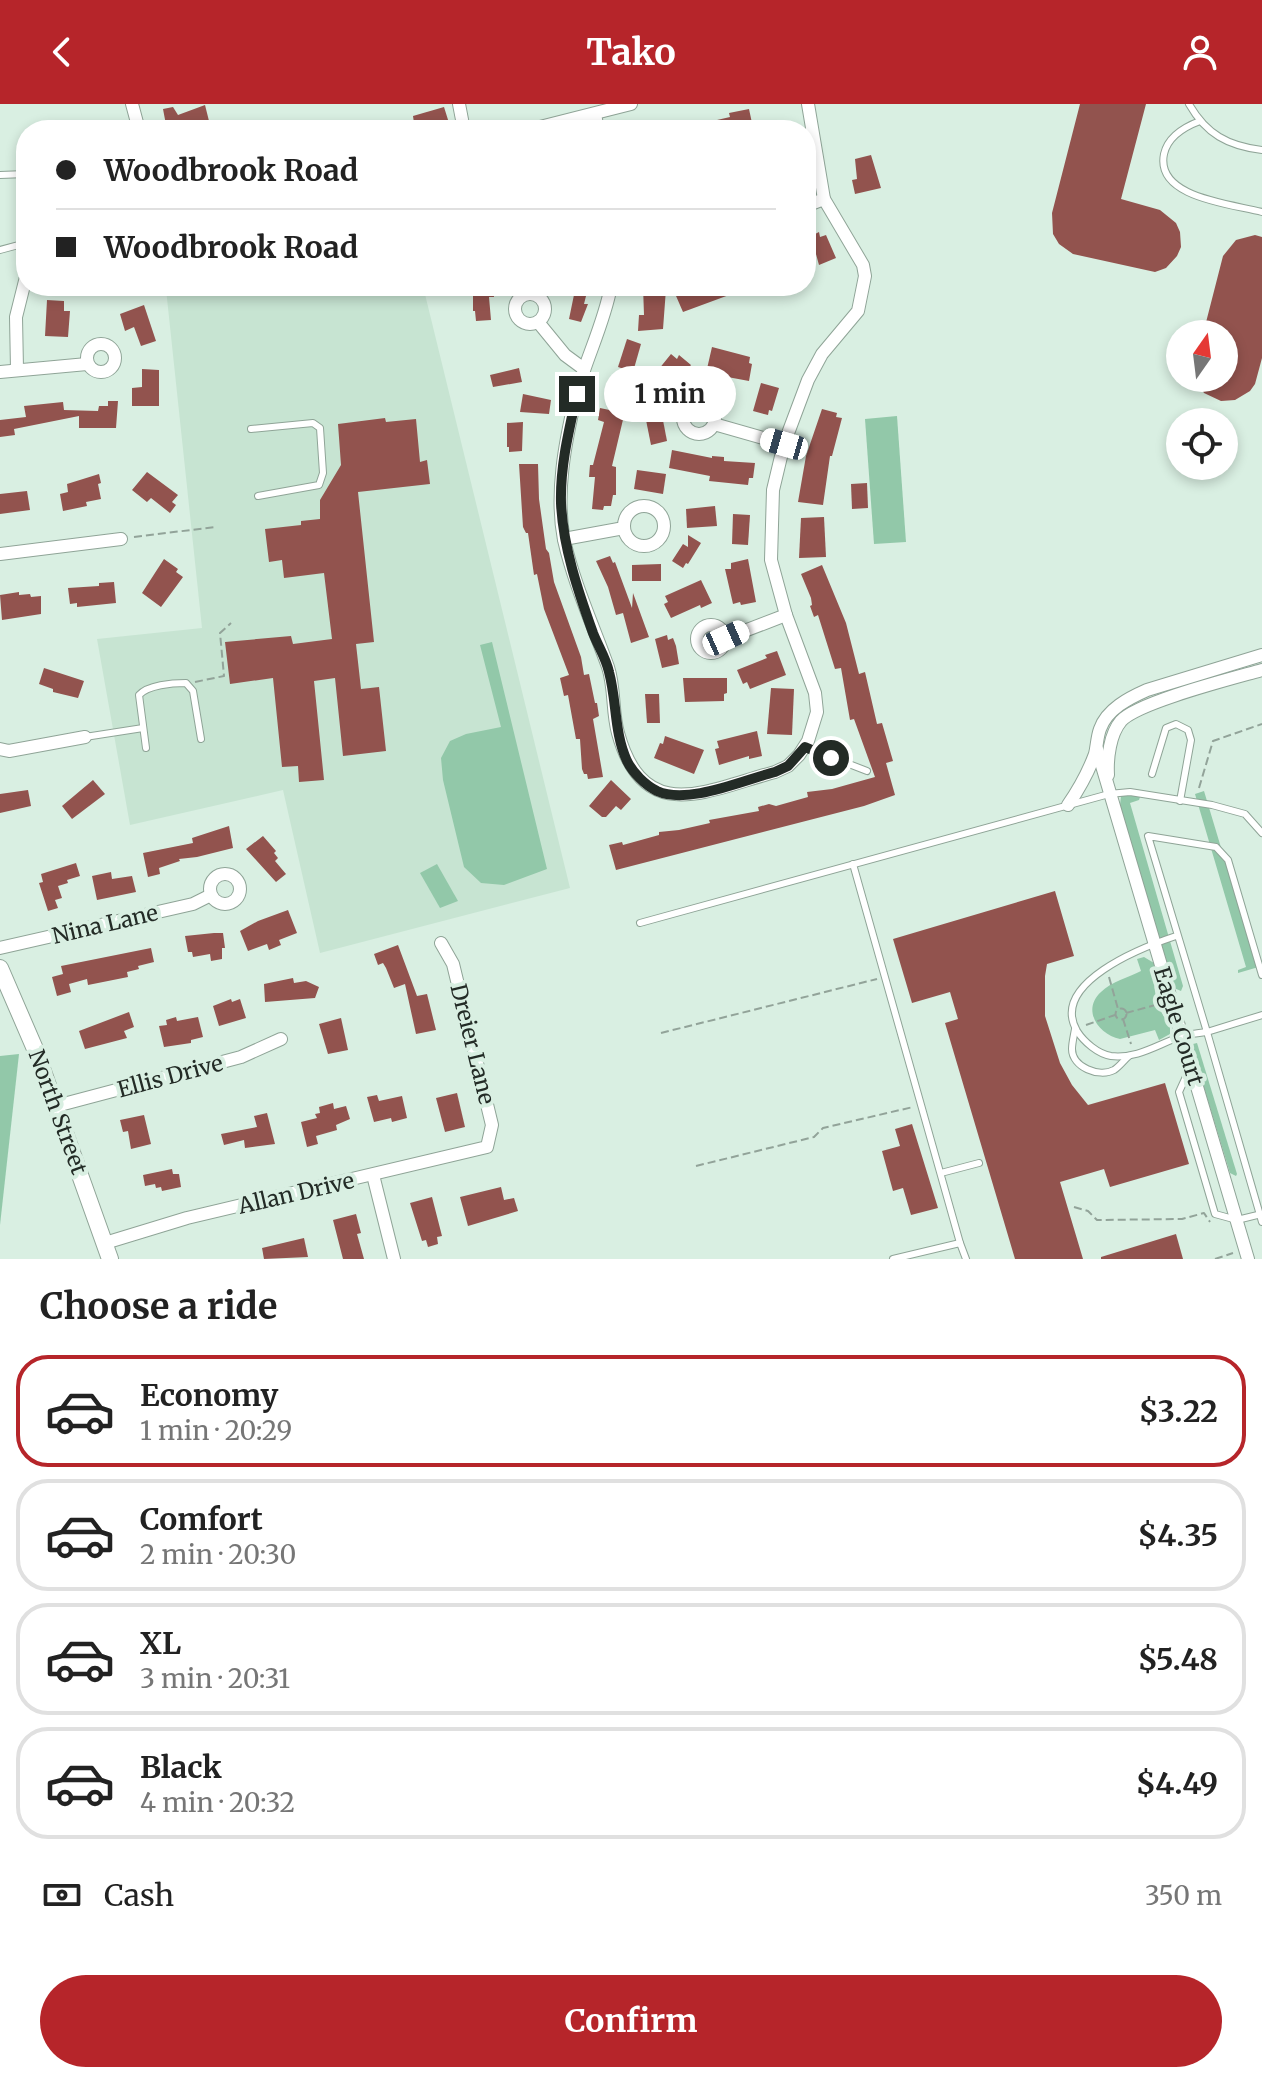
<!DOCTYPE html>
<meta charset="utf-8">
<style>
body{margin:0;font-family:Merriweather,serif;background:#f6f6f6;color:#222;height:100vh;display:flex;flex-direction:column;font-size:30px;white-space:nowrap}
*{box-sizing:border-box;margin:0}
p{font-size:26px;color:#767676}
.icon{flex:none;width:44px;height:44px;fill:none;stroke:currentColor;stroke-width:2;stroke-linecap:round;stroke-linejoin:round}
.map{position:relative;height:1155px;overflow:hidden}
.panel{display:flex;flex-direction:column;background:#fff;flex:1}
.panel>*{flex:none}
.top-card{position:absolute;left:16px;top:16px;width:800px;height:176px;border-radius:32px;box-shadow:0 4px 12px #0003;display:grid;align-content:center;height:176px;padding:0 40px;background:#fff}
.needle{width:52px;rotate:14deg}
.fabs{position:absolute;left:1166px;top:216px;display:grid;gap:16px}
.fabs a{display:grid;place-items:center;width:72px;height:72px;border-radius:50%;background:#fff;box-shadow:0 4px 12px #0003;font-size:40px}
.end{position:absolute;width:36px;height:36px;margin:-18px;border:10px solid #232b26;background:#fff;box-shadow:0 0 0 4px #fff}
.from{border-radius:50%}
.bubble{position:absolute;height:56px;border-radius:28px;background:#fff;box-shadow:0 4px 12px #0003;font-size:26px;font-weight:700;line-height:56px;text-align:center}
.car{position:absolute;width:24px;height:48px;margin:-24px -12px;border-radius:10px;box-shadow:0 0 6px 2px #0007;background:linear-gradient(#fff 24%,#345 0 40%,#fff 0 76%,#345 0 86%,#fff 0)}
.top-card b{display:flex;align-items:center;gap:28px;height:76px;font-size:30px}
.top-card b+b{border-top:2px solid #e0e0e0}
.top-card i{width:20px;height:20px;background:#222}
ul{padding:0;list-style:none}
li{display:flex;align-items:center;gap:24px;height:112px;margin:0 16px 12px;padding:0 24px;border:4px solid #e0e0e0;border-radius:32px}
li div{flex:1}
li b{display:block;font-size:30px}
li em{font-style:normal;font-weight:700}
li.current{border-color:#b6252a}
li>.icon{width:72px;height:72px;stroke-width:1.5}
h2{padding:0 40px;font-size:36px;line-height:96px}
.pay{display:flex;align-items:center;gap:20px;height:88px;padding:0 40px;font-size:30px}
.pay p{margin-inline-start:auto}
.action{display:flex;gap:16px;margin-top:auto;padding:16px 40px}
.action a{flex:1;height:92px;border-radius:48px;background:#b6252a;color:#fff;font-size:32px;font-weight:700;line-height:92px;text-align:center}
header{display:flex;justify-content:space-between;align-items:center;height:104px;padding:0 40px;background:#b6252a;color:#fff;font-size:36px;font-weight:700}
.map>svg:first-child{display:block}
</style>
<header><svg class="icon" aria-label="back" viewBox="0 0 24 24"><path d="M15 5l-7 7 7 7"/></svg>Tako<svg class="icon" aria-label="person" viewBox="0 0 24 24"><circle cx="12" cy="8" r="4"/><path d="M4 21q1-7 8-7t8 7"/></svg></header>
<div class="map">
<svg width="1262" height="1155" viewBox="0 0 1262 1155">
<rect width="100%" height="100%" fill="#d9efe2"/>
<!-- built -->
<path fill="#c7e4d2" d="M178,182H423L570,784L320,849L283,686L130,721L97,535L202,524L166,185Z"/>
<!-- green -->
<g fill="#92c8a9">
<path d="M897,312L906,438L874,440L865,315Z"/>
<path d="M492,538L547,765L504,781L481,779L464,763L443,676L441,654L450,637L466,630L501,623L480,541Z"/>
<path d="M1204,687L1256,860L1262,859V862L1238,869V866L1246,863L1195,690Z"/>
<path d="M1125,688L1140,693L1139,696L1130,699L1183,882L1181,887L1174,884L1120,701L1121,692Z"/>
<path d="M437,760L458,797L440,804L420,769Z"/>
<path d="M1144,853L1154,859C1154,882 1153,902 1170,920V930L1159,936L1155,926L1120,935C1099,931 1081,906 1101,888C1111,878 1129,873 1141,867L1137,855Z"/>
<path d="M1197,939L1237,1070L1236,1072L1230,1069L1192,944L1193,940Z"/>
<path d="M19,950L0,1121V952Z"/>
</g>
<!-- building -->
<g fill="#92534e">
<path d="M1080,0H1146L1121,95L1160,106L1176,119L1180,128L1181,143L1177,152L1166,164L1155,168L1073,150L1059,140L1053,130L1052,109Z"/>
<path d="M205,1L209,17L180,24L181,26H167L163,5L173,3L178,11Z"/>
<path d="M444,3L449,19L415,26L413,12Z"/>
<path d="M749,5L752,19L743,22L744,26H692L691,22L730,13L729,9Z"/>
<path d="M871,51L881,84L855,90L852,76L857,75L855,55Z"/>
<path d="M819,128L820,133L826,131L836,154L819,161L811,132Z"/>
<path d="M1255,131L1262,133V254L1255,280L1250,287L1235,296L1221,297L1204,289L1195,274H1224V230H1203L1223,152L1236,136Z"/>
<path d="M643,182L666,185L663,225L638,227L639,211H644Z"/>
<path d="M681,182H687L689,185L698,182L748,184L683,208L673,185Z"/>
<path d="M493,183L494,193H489L491,216L476,217L475,207H473V187L475,184Z"/>
<path d="M575,186L587,188L584,200H588L581,218L569,215Z"/>
<path d="M47,196L64,197V207H70L68,233L45,232Z"/>
<path d="M144,201L156,237L141,242L134,223L125,227L120,210Z"/>
<path d="M627,235L641,240L633,268L618,263Z"/>
<path d="M712,243L750,253L749,259L752,260L749,277L706,269Z"/>
<path d="M671,250L677,255L679,251L691,261L664,300L646,281Z"/>
<path d="M519,264L522,278L493,283L490,271Z"/>
<path d="M142,265L159,266V302H132V284L142,283Z"/>
<path d="M761,279L779,284L772,307L769,306L768,311L753,307Z"/>
<path d="M523,290L551,296L549,310L520,308Z"/>
<path d="M108,297H118L116,324H79V312L14,325L15,331L0,333V316L26,313L24,302L63,298L64,306L98,307L99,302H108Z"/>
<path d="M626,303L612,362L616,363V391H613L611,402H604L603,406L592,405L595,373H589L590,361H593L604,318L598,316L600,304L619,308V312Z"/>
<path d="M822,305L837,309L836,313L842,314L832,352H830L823,401L798,398L806,352Z"/>
<path d="M661,306L667,337L651,341L645,311Z"/>
<path d="M385,314L386,318L416,315L420,358L427,356L430,380L358,388L374,538L356,540L361,585L379,583L386,647L343,652L335,574L314,577L324,676L299,678L298,662L282,663L273,574L230,580L225,538L291,532L293,540L332,535L324,469L284,474L282,456L269,458L265,425L301,421V417L320,415V396L341,361L338,320Z"/>
<path d="M523,318L522,347L509,348V343H507V319Z"/>
<path d="M672,346L712,354V352L724,353V357L755,359L753,374H749L748,381L709,377L710,372L669,364Z"/>
<path d="M519,360H538L539,395L546,445L549,449L554,478L581,553L584,571L589,570L595,599H597L599,612L593,615L603,673L588,675L587,670H584L582,665L580,635H576L568,591L564,592L560,574L569,571L544,505L537,470L534,471L528,429H526L523,423Z"/>
<path d="M637,366L666,370L663,390L634,385Z"/>
<path d="M147,368L178,391L172,398L176,401L170,409L151,394L147,398L132,386Z"/>
<path d="M99,370L101,379L98,380L101,395L86,398L87,402L63,407L60,390L68,388L67,380Z"/>
<path d="M867,379L868,404L852,405L851,380Z"/>
<path d="M27,387L30,406L0,410V390Z"/>
<path d="M715,402L717,422L687,424L686,405Z"/>
<path d="M733,410L750,411L748,441L732,440Z"/>
<path d="M824,413L826,453L799,454L801,414Z"/>
<path d="M688,431L701,439L688,460L686,459L683,464L672,457L683,440L688,443Z"/>
<path d="M610,452L613,459L615,458L632,504L633,489L649,533L631,539L623,509L616,511L608,483L596,457Z"/>
<path d="M164,455L178,465L176,468L183,473L161,503L142,489Z"/>
<path d="M748,455L756,498L741,501L740,498L733,500L725,465H731V459Z"/>
<path d="M661,460V477H632V461Z"/>
<path d="M822,461L846,519L859,570L865,568L877,620L882,619L893,657L886,659L895,691L864,702L616,766L609,741L622,738L623,741L659,731V728L679,726L710,719L709,716L759,707L758,703L769,700L776,702L808,693L807,688L832,685L875,673L854,615L850,616L841,564L835,565L818,511L814,513L810,502L812,501L811,494L801,470Z"/>
<path d="M701,476L712,499L701,504L700,501L671,514L664,500L668,498L665,492Z"/>
<path d="M114,478L116,499L77,503V499L70,500L68,484L99,482V479Z"/>
<path d="M19,488V491L30,490L31,493L41,492V510L2,516L0,491Z"/>
<path d="M667,531L668,536L673,534L676,542L679,560L662,564L655,535Z"/>
<path d="M777,547L786,571L750,585L747,578L743,580L737,566L767,554L765,551Z"/>
<path d="M44,564L84,577L78,594L53,588V585L39,580Z"/>
<path d="M683,574H727V589L724,590V597L685,598Z"/>
<path d="M771,584L794,585L792,631L767,630Z"/>
<path d="M645,590H659L660,619H647Z"/>
<path d="M757,627L762,652L749,655V652L719,661L715,645L719,644L717,637Z"/>
<path d="M665,632L704,646L694,670L654,654L660,639L663,640Z"/>
<path d="M93,676L105,690L72,715L62,702Z"/>
<path d="M611,676L631,695L621,706L616,702L606,713H602L589,702Z"/>
<path d="M28,686L31,702L0,709V690Z"/>
<path d="M229,722L233,744L197,753L179,755L180,757L159,764L160,770L148,773L143,749L193,739L192,734Z"/>
<path d="M263,732L276,747L274,749L278,754L275,757L286,770L276,778L246,745Z"/>
<path d="M76,759L80,772L67,776L68,779L58,782L62,794L55,796L58,804L48,807L39,779L43,778L41,770Z"/>
<path d="M111,768L112,775L132,772L136,788L97,796L92,772Z"/>
<path d="M1055,787L1074,852L1047,860L1045,872V912L1060,959L1072,981L1088,1001L1165,979L1189,1060L1110,1083L1104,1065L1060,1078L1083,1155H1015L945,919L958,915L950,888L912,899L893,835Z"/>
<path d="M288,806L297,829L279,836L281,841L269,846L267,840L248,847L240,827L258,817Z"/>
<path d="M214,829H223L225,844H222V855L211,857L210,850L193,853L192,848H188L185,832Z"/>
<path d="M398,841L417,892L427,890L436,926L416,930L405,880L394,884L386,864L383,859L378,861L374,850Z"/>
<path d="M151,844L154,858L138,862L139,865L127,868L128,873L88,881L87,875L69,880L71,888L57,892L52,873L63,870L61,862Z"/>
<path d="M293,874L294,879L306,877L319,883L315,894L265,898L264,880Z"/>
<path d="M231,895L232,898L240,895L246,914L219,922L213,902Z"/>
<path d="M129,908L134,923L124,927L127,934L85,945L79,927Z"/>
<path d="M176,913L177,917L198,913L203,933L191,936V939L164,943L159,922L167,921L166,916Z"/>
<path d="M341,914L348,946L328,950L319,920Z"/>
<path d="M457,989L465,1023L445,1028L436,994Z"/>
<path d="M377,991L379,997L402,992L407,1014L392,1018L391,1014L374,1018L367,993Z"/>
<path d="M333,999L334,1005L346,1002L350,1015L336,1021L337,1026L316,1032L318,1040L307,1043L301,1018L317,1014L315,1010L320,1009L319,1003Z"/>
<path d="M267,1009L275,1040L245,1044L244,1036L224,1041L221,1030L257,1023L254,1012Z"/>
<path d="M144,1011L151,1040L131,1045L128,1027L123,1028L120,1016Z"/>
<path d="M912,1020L938,1104L911,1111L903,1084L893,1087L882,1047L900,1042L895,1025Z"/>
<path d="M172,1065L173,1070H179L181,1083L162,1087L161,1083L156,1084L155,1080L145,1082L143,1071Z"/>
<path d="M501,1083L504,1096L514,1094L518,1107L468,1122L460,1093Z"/>
<path d="M432,1093L442,1132L437,1133L438,1140L428,1143L426,1136L422,1137L410,1099Z"/>
<path d="M356,1110L361,1129L357,1130L364,1155H343L333,1116Z"/>
<path d="M1176,1130L1183,1155H1101V1153Z"/>
<path d="M304,1134L308,1153L264,1155L262,1144Z"/>
</g>
<g fill="none" stroke-linecap="round" stroke-linejoin="round">
<defs>
<g id="lane">
<path d="M1189,0C1206,30 1228,42 1262,46"/>
<path d="M1200,17C1184,23 1168,32 1164,50C1155,94 1232,100 1262,108"/>
<path d="M0,71L26,70"/>
<path d="M0,146L26,139"/>
<path d="M251,325L313,319L320,324L323,369L319,381L258,392"/>
<path d="M85,633L143,624"/>
<path d="M805,643L867,667"/>
<path d="M146,644L139,591C148,581 172,579 186,579L193,587L201,635"/>
<path d="M1152,670L1166,624L1176,620L1188,626L1191,636L1180,697"/>
<path d="M853,760L960,1139L893,1155"/>
<path d="M640,819L1109,690L1130,688L1212,701L1245,710L1262,729"/>
<path d="M1176,832C1143,843 1049,879 1077,927C1084,938 1098,950 1111,952C1138,955 1158,940 1182,932C1190,930 1199,929 1207,928L1148,732L1216,743L1228,756L1262,871"/>
<path d="M1262,911L1207,928L1262,1118"/>
<path d="M1075,925C1074,931 1072,939 1072,945C1072,963 1099,974 1114,966C1119,963 1124,956 1129,952"/>
<path d="M1189,966L1179,988L1215,1110L1237,1116L1262,1110"/>
<path d="M941,1069L979,1059"/>
<path d="M960,1139L966,1155"/>
</g>
<g id="street">
<path d="M132,0L139,26"/>
<path d="M459,0L464,26"/>
<path d="M595,10L598,26"/>
<path d="M528,26L631,0"/>
<path d="M806,102L824,95"/>
<path d="M611,182C604,220 586,254 576,292C565,338 555,390 564,436C574,480 593,521 608,563C615,584 612,608 618,629C644,723 707,686 775,668L788,662L799,651L808,637L817,608L815,589L786,511L771,456L773,386L784,340L808,276L822,250L858,207L865,172L863,161L824,95L808,0"/>
<circle cx="530" cy="205" r="15"/>
<path d="M538,218L565,251L584,265"/>
<circle cx="101" cy="254" r="14"/>
<path d="M17,265L16,213L26,173"/>
<path d="M0,268L87,260"/>
<circle cx="699" cy="314" r="16"/>
<path d="M714,320L784,340"/>
<circle cx="644" cy="422" r="20"/>
<path d="M564,435L624,424"/>
<path d="M0,450L121,435"/>
<circle cx="711" cy="535" r="14"/>
<path d="M726,534L786,511"/>
<path d="M0,645L9,647L85,633"/>
<path d="M1097,645L1248,1155"/>
<path d="M1108,671C1107,654 1110,630 1121,617C1138,598 1234,574 1262,566"/>
<path d="M1068,701C1079,685 1088,669 1095,650C1097,642 1097,633 1100,625C1107,605 1129,594 1147,586L1262,551"/>
<circle cx="225" cy="785" r="15"/>
<path d="M0,844L193,800L209,792"/>
<path d="M56,1002L241,953L281,935"/>
<path d="M373,1071L394,1155"/>
<path d="M105,1139L187,1114L487,1043L492,1021L453,860L441,839"/>
</g>
<path id="secondary" d="M0,864L35,945L110,1155"/>
</defs>
<!-- lane casing -->
<use href="#lane" stroke="#8fa497" stroke-width="8"/>
<!-- street casing -->
<use href="#street" stroke="#8fa497" stroke-width="14"/>
<!-- secondary casing -->
<use href="#secondary" stroke="#8fa497" stroke-width="18"/>
<!-- path -->
<g stroke="#92a399" stroke-width="2" stroke-dasharray="8 4" stroke-linecap="butt">
<path d="M134,433L215,423"/>
<path d="M195,578L224,572L220,529L231,519"/>
<path d="M1199,684L1213,637L1262,620"/>
<path d="M1109,873L1118,905"/>
<circle cx="1121" cy="910" r="5.5"/>
<path d="M1126,909L1159,900"/>
<path d="M1123,915L1131,940"/>
<path d="M1086,921L1115,911"/>
<path d="M661,929L877,875"/>
<path d="M696,1062L814,1033L823,1024L913,1003"/>
<path d="M1074,1103L1088,1107L1097,1116L1182,1115L1204,1109L1210,1118"/>
<path d="M1215,1155L1233,1149"/>
</g>
<!-- lane -->
<use href="#lane" stroke="#fff" stroke-width="6"/>
<!-- street -->
<use href="#street" stroke="#fff" stroke-width="12"/>
<!-- secondary -->
<use href="#secondary" stroke="#fff" stroke-width="16"/>
</g>
<g fill="none" stroke-linecap="round" stroke-linejoin="round">
<!-- route -->
<path stroke="#232b26" stroke-width="10" d="M577,290C569,326 560,362 561,399C563,443 578,487 593,529C598,542 606,554 609,568C617,598 614,629 627,657C633,669 645,681 657,687C688,701 743,676 775,668L788,662L805,643L831,654"/>
</g>
<g text-anchor="middle" stroke-width="8" stroke-linejoin="round" paint-order="stroke">
<!-- street labels -->
<g font-size="22" fill="#232b26" stroke="#d9efe2">
<text transform="translate(105 820) rotate(-13)" y="8">Nina Lane</text>
<text transform="translate(1179 922) rotate(73)" y="8">Eagle Court</text>
<text transform="translate(473 940) rotate(76)" y="8">Dreier Lane</text>
<text transform="translate(170 972) rotate(-15)" y="8">Ellis Drive</text>
<text transform="translate(58 1008) rotate(70)" y="8">North Street</text>
<text transform="translate(296 1089) rotate(-13)" y="8">Allan Drive</text>
</g>
</g>
</svg>
<div class="fabs">
<a><svg class="needle" viewBox="-14 -14 28 28"><path d="M0-13l5 13h-10z" fill="#e53935"/><path d="M0 13l5-13h-10z" fill="#767676"/></svg></a>
<a><svg class="icon" aria-label="locate" viewBox="0 0 24 24"><circle cx="12" cy="12" r="6"/><path d="M12 2v4M12 18v4M2 12h4M18 12h4"/></svg></a>
</div>
<i class="end from" style="left:831px;top:654px"></i>
<i class="end" style="left:577px;top:290px"></i>
<div class="bubble" style="left:604px;top:262px;width:132px">1 min</div>
<i class="car" style="left:784px;top:340px;rotate:286deg"></i>
<i class="car" style="left:726px;top:534px;rotate:66deg"></i>
<div class="top-card">
<b><i class="from"></i>Woodbrook Road</b>
<b><i></i>Woodbrook Road</b>
</div>
</div>
<section class="panel">
<h2>Choose a ride</h2>
<ul>
<li class="current"><svg class="icon" aria-label="car" viewBox="0 0 24 24"><path d="M5 17H2v-5l4-1 3-4h7l3 4 3 1v5h-3M9 17h6M6 11h13"/><circle cx="7" cy="17" r="2"/><circle cx="17" cy="17" r="2"/></svg><div><b>Economy</b><p>1 min · 20:29</p></div><em>$3.22</em></li>
<li><svg class="icon" aria-label="car" viewBox="0 0 24 24"><path d="M5 17H2v-5l4-1 3-4h7l3 4 3 1v5h-3M9 17h6M6 11h13"/><circle cx="7" cy="17" r="2"/><circle cx="17" cy="17" r="2"/></svg><div><b>Comfort</b><p>2 min · 20:30</p></div><em>$4.35</em></li>
<li><svg class="icon" aria-label="car" viewBox="0 0 24 24"><path d="M5 17H2v-5l4-1 3-4h7l3 4 3 1v5h-3M9 17h6M6 11h13"/><circle cx="7" cy="17" r="2"/><circle cx="17" cy="17" r="2"/></svg><div><b>XL</b><p>3 min · 20:31</p></div><em>$5.48</em></li>
<li><svg class="icon" aria-label="car" viewBox="0 0 24 24"><path d="M5 17H2v-5l4-1 3-4h7l3 4 3 1v5h-3M9 17h6M6 11h13"/><circle cx="7" cy="17" r="2"/><circle cx="17" cy="17" r="2"/></svg><div><b>Black</b><p>4 min · 20:32</p></div><em>$4.49</em></li>
</ul>
<div class="pay"><svg class="icon" aria-label="cash" viewBox="0 0 24 24"><path d="M3 7h18v10H3z"/><circle cx="12" cy="12" r="2"/></svg>Cash<p>350 m</p></div>
<div class="action"><a>Confirm</a></div>
</section>
